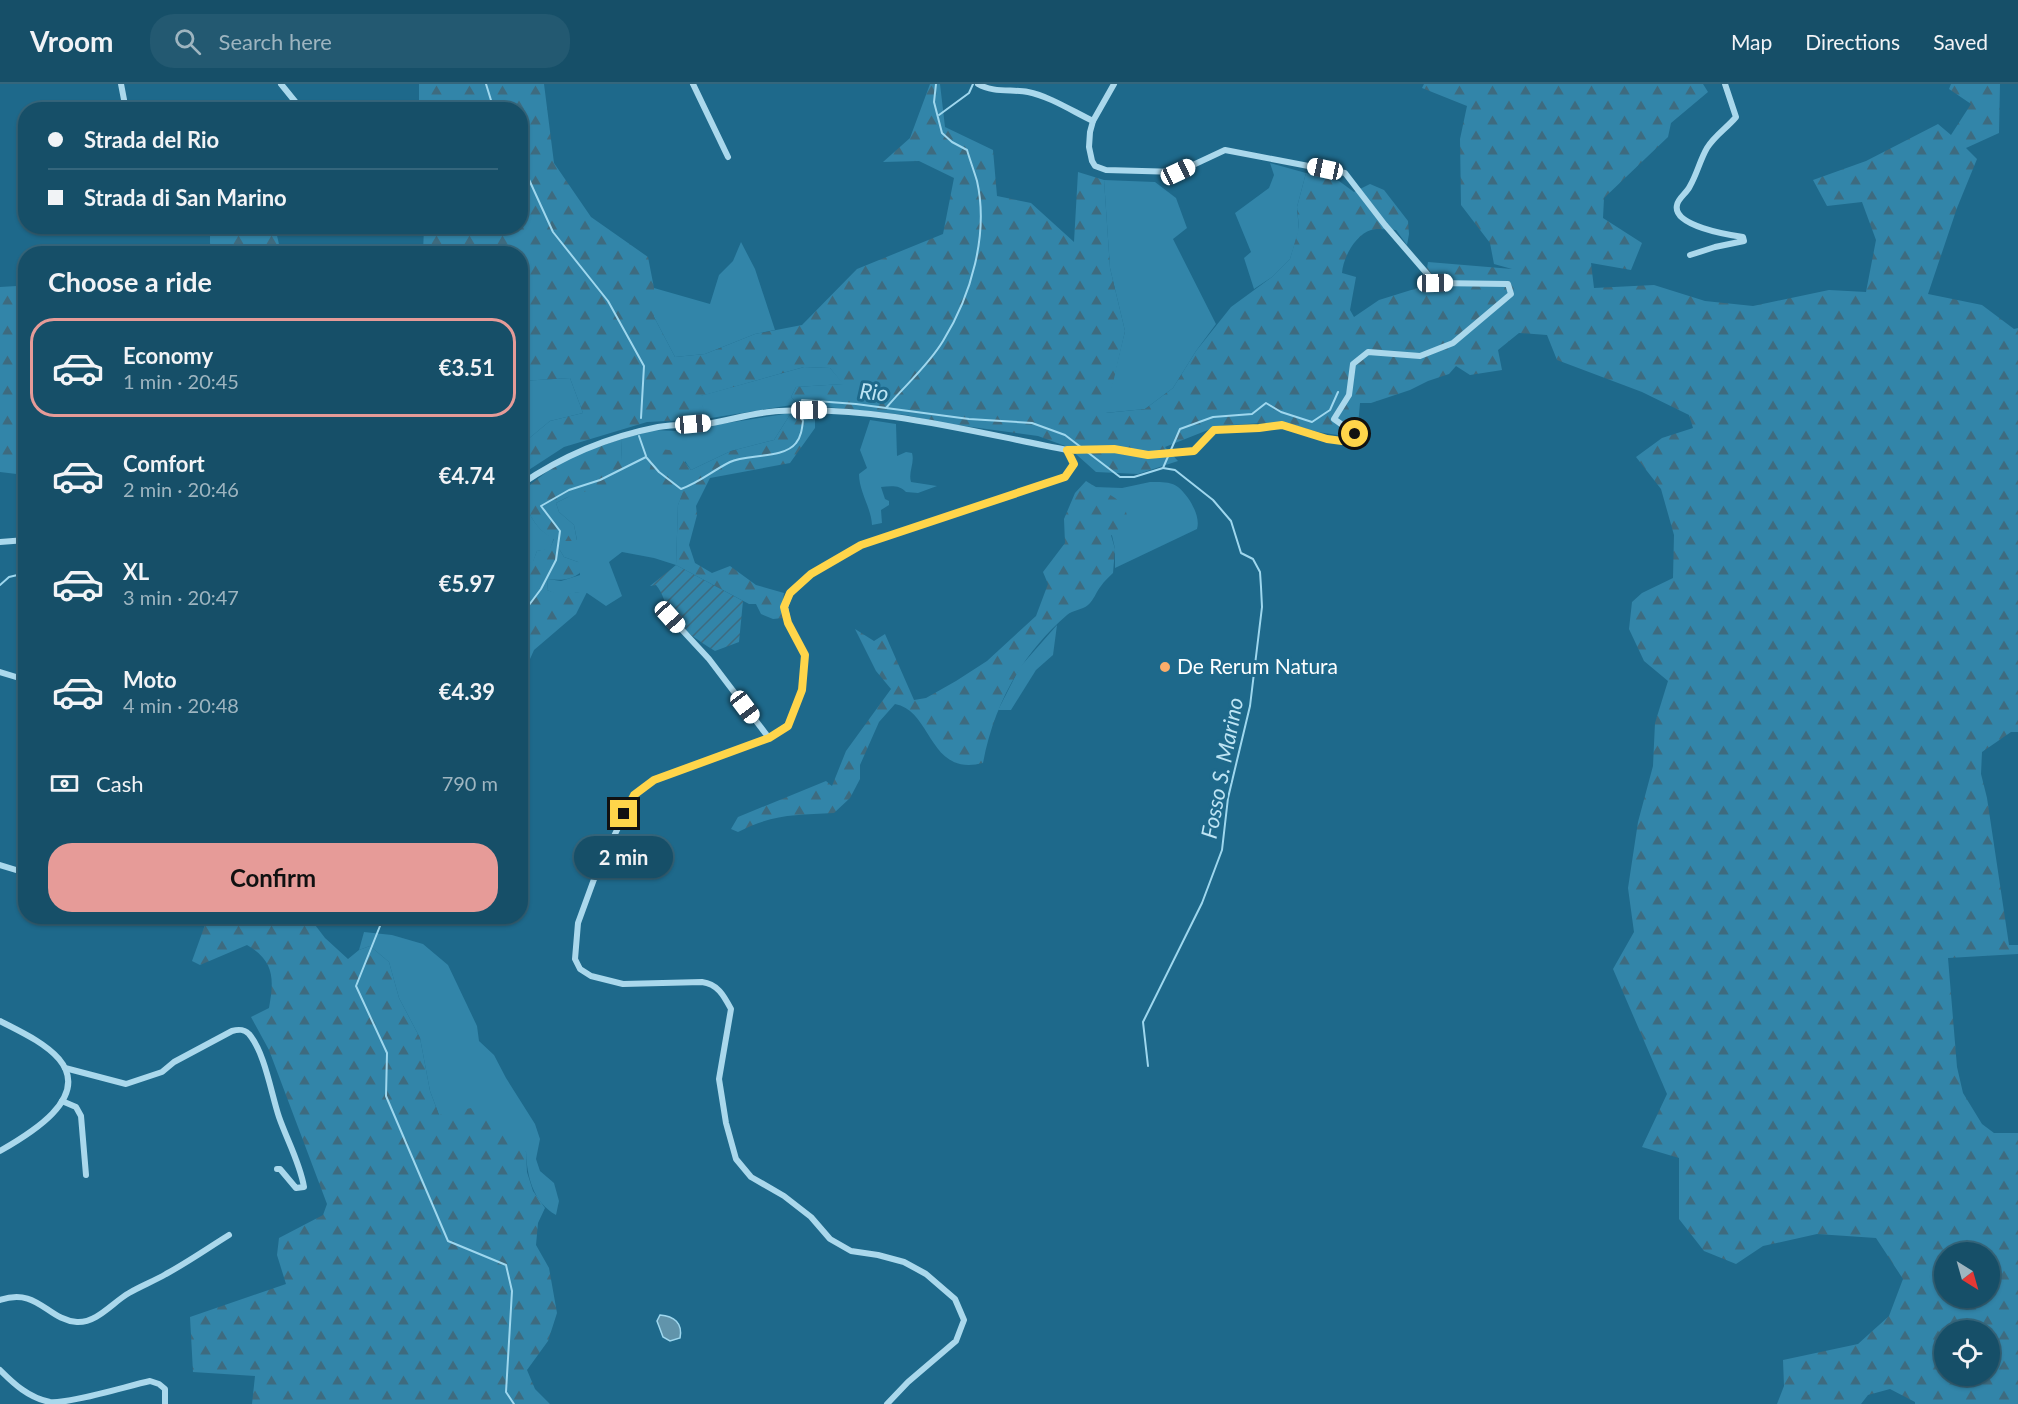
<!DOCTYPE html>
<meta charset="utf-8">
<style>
body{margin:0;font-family:Lato,sans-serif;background:#235971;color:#f1f3f6;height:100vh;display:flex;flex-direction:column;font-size:22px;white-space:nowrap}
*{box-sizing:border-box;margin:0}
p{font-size:20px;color:#9eb5c0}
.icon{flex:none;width:33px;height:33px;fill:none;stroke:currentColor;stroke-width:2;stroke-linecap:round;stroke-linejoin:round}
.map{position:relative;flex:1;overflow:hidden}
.panel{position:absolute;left:18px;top:162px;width:510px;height:678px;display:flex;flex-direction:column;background:#164f68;border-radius:24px;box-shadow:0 2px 4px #0004,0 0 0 2px #35667c}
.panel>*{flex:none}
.top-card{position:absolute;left:18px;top:18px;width:510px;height:132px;border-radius:24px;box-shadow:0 2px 4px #0004,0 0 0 2px #35667c;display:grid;align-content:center;height:132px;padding:0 30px;background:#164f68}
.needle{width:39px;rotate:143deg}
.tools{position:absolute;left:1934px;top:1158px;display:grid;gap:12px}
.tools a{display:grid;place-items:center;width:66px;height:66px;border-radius:50%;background:#164f68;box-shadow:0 2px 4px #0004,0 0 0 2px #35667c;font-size:30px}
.end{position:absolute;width:27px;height:27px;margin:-14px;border:8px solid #ffd54a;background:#111;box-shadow:0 0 0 3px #111}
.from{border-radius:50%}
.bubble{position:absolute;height:42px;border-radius:21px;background:#164f68;box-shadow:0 2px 4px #0004,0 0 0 2px #35667c;font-size:20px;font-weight:700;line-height:42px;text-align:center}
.car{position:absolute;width:18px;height:36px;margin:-18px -9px;border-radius:8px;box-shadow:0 0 4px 2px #0007;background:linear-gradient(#fff 24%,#345 0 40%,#fff 0 76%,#345 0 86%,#fff 0)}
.top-card b{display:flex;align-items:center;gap:21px;height:57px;font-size:22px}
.top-card b+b{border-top:2px solid #35667c}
.top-card i{width:15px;height:15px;background:#f1f3f6}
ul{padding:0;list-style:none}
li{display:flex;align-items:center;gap:18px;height:99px;margin:0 12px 9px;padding:0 18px;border:3px solid transparent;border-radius:24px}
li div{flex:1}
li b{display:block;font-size:22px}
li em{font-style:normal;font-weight:700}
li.selected{border-color:#e69b98}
li>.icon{width:54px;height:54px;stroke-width:1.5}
h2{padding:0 30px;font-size:27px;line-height:72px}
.pay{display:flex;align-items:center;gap:15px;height:66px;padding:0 30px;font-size:22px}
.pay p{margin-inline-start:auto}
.action{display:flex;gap:12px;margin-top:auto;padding:12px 30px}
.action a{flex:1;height:69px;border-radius:24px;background:#e69b98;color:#111;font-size:24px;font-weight:700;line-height:69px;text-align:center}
header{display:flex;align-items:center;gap:36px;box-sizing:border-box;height:84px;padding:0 30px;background:#164f68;border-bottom:2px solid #35667c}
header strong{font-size:28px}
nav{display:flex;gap:33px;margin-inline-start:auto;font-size:21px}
.search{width:420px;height:54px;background:#235971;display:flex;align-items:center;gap:15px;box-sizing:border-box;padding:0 21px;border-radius:24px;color:#9eb5c0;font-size:22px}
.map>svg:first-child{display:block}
</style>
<header>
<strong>Vroom</strong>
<div class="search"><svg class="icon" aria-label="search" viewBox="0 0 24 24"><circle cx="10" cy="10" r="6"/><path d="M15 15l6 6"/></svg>Search here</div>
<nav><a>Map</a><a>Directions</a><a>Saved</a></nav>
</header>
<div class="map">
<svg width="2018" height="1320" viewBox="0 0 2018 1320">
<defs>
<pattern id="forest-firs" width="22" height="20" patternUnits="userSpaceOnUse" patternTransform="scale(1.5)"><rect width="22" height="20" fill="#3285a9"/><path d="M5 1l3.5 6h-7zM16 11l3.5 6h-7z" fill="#3e6b7f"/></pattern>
<pattern id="garden-furrows" width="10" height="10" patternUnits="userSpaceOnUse" patternTransform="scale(1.5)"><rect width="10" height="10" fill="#3285a9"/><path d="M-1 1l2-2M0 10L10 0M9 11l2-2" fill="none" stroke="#3e6b7f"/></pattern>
</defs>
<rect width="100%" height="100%" fill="#1e698b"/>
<!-- green -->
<g fill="#3285a9">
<path d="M1270,79L1306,89L1297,123L1299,146L1290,175L1272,193L1254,205L1244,174L1251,168L1235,129L1269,104L1274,91Z"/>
<path d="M1104,96L1155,98L1176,114L1187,144L1173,155L1216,240L1196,267L1173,304L1145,325L1105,329L1125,247L1110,184Z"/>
<path d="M741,158L755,185L775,246L755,250L705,270L675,273L654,233V204L710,220L719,191L733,177Z"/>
<path d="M804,283L830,284L844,300L796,303L791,313L798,320L705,335L700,312Z"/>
<path d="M570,294L583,329L550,337L521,361V297Z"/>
<path d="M791,329L774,356L731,367L691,386L685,377L683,409L678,421L676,481L654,474L622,468L609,478L622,512L606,522L587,509L579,508L560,512L547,506L548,495L561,497L580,491L578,478L564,473L558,463L560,457L577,456L574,441L559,428L556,419L568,413L621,376L622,355L654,346L676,347Z"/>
<path d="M870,336L896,340L897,372L906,368L912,369C915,379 908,388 911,398L937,402L918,409L906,408C900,401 891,402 881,403L885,415L889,417V421L881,426L882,439L872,441C871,423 859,408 859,390L867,384L860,366Z"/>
<path d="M1150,398C1159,398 1170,397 1178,403C1189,412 1201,432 1197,445L1115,484V465L1102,407L1095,403L1122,404Z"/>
<path d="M521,408C527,427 535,446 554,454L550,465L537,467L533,478L521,483Z"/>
<path d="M1057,541L1053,571L1036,586L1011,626H998L1020,583Z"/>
<path d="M364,848L392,851L423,860L448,881L477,942L479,957L494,971L506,994L535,1040L540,1055L536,1075L540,1087L554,1099L559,1117L556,1131C533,1118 527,1093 526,1068L439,1031L430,1007L420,954L399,914L389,878L370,862L359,866Z"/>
</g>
<!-- forest -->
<g fill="url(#forest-firs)" fill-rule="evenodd">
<path d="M419,0H544L554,79L591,133L648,173L654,204V233L675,273L705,270L755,250L802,241L857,185L943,150L954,94L919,77L883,78L910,54L930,0H940L945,43L993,66L997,112L1031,119L1074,158L1078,88L1104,96L1110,184L1125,247L1106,329L1145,325L1173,304L1196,267L1231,223L1272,193L1290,175L1299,144L1297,123L1306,89L1339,97L1354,108L1370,100L1384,106L1408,137L1409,150L1407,161L1396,146C1389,146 1378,144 1371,146C1355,151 1343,174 1342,189L1356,193L1350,226L1354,233L1379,216L1424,202L1428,178L1512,185L1494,180L1490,159L1461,121L1460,55L1467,22L1422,4L1424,0H1703L1708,8L1671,39L1668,53L1604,114L1603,134L1642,159L1631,186L1591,179L1594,204L1654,201L1705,217L1753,222L1829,206L1866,208L1876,156L1862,118L1827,122L1813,96L1866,77L1938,40L1951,51L1971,20L1949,5L1951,0H2000L1999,49L1966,64L1977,75L1957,124L1928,210L1982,221L2014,245L2018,244V648H2011L1982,668L1981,690L1987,714L2009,861H2018V870L1948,874L1957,983L1963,1009L1982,1040L1994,1049H2018V1320H1915V1318L1890,1305L1868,1311L1861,1320H1777L1784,1302L1783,1276L1858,1260L1889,1232L1903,1195L1876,1154L1817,1150L1763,1162L1736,1180L1704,1167L1679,1135V1074L1642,1063L1667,1010L1613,885L1634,848L1628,804L1638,738L1653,682L1655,639L1668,597L1644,577L1629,545L1632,518L1642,509L1673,494L1674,451L1661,405L1636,373L1662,354L1693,344L1689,331L1642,308L1557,276L1547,251L1519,249L1498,266L1502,286L1470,291L1456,282L1449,290L1428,297L1410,306L1371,319H1360L1358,341L1344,352L1318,348L1287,339H1261L1218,342L1165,363L1178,377L1138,390L1096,388L1068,363L1038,352L942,339L906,331L798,320L791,313L796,303L843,300L830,284L804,283L701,312L705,335L647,338L564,363L521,391V361L550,337L583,329L570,294L521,297L520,170L423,169L424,143L520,142V26L419,25ZM1944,1168H1989V1214H1944ZM1944,1246H1989V1292H1944Z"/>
<path d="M210,142L275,143L281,169H210Z"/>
<path d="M25,197V391L0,388V203L17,202Z"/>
<path d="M791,329H815V344L790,379L710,394L696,422L697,431L689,461L695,479L712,489L730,482L756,501L784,509L782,522L783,534L773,535L761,530L756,520H749L676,481L678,421L682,410L662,409L649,389L654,364L676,367L691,386L731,367L774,356Z"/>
<path d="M622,355L621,376L627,394L568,413L556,419L559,428L574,441L577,457H560L558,463L564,473L578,478L584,484C576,496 561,497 548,495L547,506C566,514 568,507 587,508L576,530L534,566L530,575L521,578V483L533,477L537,467L550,464L554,455C535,446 527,427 521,408L554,382L568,373Z"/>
<path d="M1086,397C1114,415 1132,414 1127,452L1117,454L1111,451L1115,465L1113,489C1109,493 1104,497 1101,502C1096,508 1094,516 1088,521C1082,526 1073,526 1067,531C1022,570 994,620 983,679C928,693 933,627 895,620L879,638L860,681V695L850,714L834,729C795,731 773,730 738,748L731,745L738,733L826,697L832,702L846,667L891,605L876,587L855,545L874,557L885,550L914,616L926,614L956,597L987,577L1036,532L1048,500L1043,488L1065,459L1064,435L1075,409Z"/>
<path d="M211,833H309L325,854L348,875L359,866L370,862L389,878L399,914L420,954L430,1007L439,1031L471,1024L510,1047L526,1068L527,1088L533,1107L545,1124L538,1139L536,1161L549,1184L557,1229L548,1257L527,1286L535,1305L550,1320H252L255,1292L193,1288L190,1233L286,1200L277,1171L279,1154L323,1131L327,1120L269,966L251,933L269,924C274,896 275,877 247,861L200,881L192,877L205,841Z"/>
</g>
<!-- garden -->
<path fill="url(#garden-furrows)" d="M676,481L743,517L739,558L715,567C699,557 681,546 671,530C664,520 664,510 656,501L650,502Z"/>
<!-- water -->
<path fill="#6194ab" stroke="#9ed7ee" stroke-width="1.5" d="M660,1231C674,1232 683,1239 680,1254L670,1257L663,1253L657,1237Z"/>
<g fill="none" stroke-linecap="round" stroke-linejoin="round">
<!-- stream -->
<g stroke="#9ed7ee" stroke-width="2">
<path d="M486,0L494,26"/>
<path d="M939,31L969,9L973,0"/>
<path d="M520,76L553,148L608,217L644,282L641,334"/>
<path d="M886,324C905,301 928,282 943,257C971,212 989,150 977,97C974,87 970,76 967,66L952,58L942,49L934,18L936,0"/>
<path d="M639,352L646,372"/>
<path d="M1086,367L1120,393H1134L1163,384L1180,345L1213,333L1252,330L1266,319L1281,328L1312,338L1330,326L1338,308"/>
<path d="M0,501L9,493L26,489"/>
<path d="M520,533L541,505L556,476L560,447L541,422L569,406L600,396L646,373L659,388L681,405C700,398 712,387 730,378C746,370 784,375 796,359C801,353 802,345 803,337L802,335V316L856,320L969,335L1032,339L1065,351L1082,364"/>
<path d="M384,832L356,902L387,969L386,1012L448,1157L506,1181L512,1207L506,1308L514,1320"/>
<path d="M1148,982L1143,938L1202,819L1222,766L1228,714L1250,622L1262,523L1261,503L1260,488L1253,475L1241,469L1231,437L1213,416L1175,386L1163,384"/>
</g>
<!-- minor -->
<g stroke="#aad8ec" stroke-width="6">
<path d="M121,0L126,26"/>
<path d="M281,0L302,26"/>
<path d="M693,0L728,73"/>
<path d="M978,0C993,9 1012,5 1028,8C1049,12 1074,28 1093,37"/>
<path d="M1690,171L1715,163L1744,157L1743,153C1729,151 1672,142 1677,121C1678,114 1687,109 1690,102C1697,90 1700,76 1707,64C1715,51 1727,44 1736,33L1725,0"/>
<path d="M1067,366L1114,365L1148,371L1194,367L1214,346L1259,344L1282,341L1327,355L1342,357L1355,350L1334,335L1349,311L1353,280L1368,268L1420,272L1453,259L1511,210L1508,200L1435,199L1385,141L1345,89L1225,66L1178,88L1106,86L1095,82L1092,77L1089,63L1090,48L1093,37L1114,0"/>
<path d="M520,401C562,372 607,353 658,343C675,340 694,341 712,339C734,335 757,328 779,327C875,321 973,348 1067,366L1074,380L1065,393L861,461L811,490L790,509L785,523L788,539L805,571L802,606L788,641L769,654L654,696L634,711L597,787L578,839L575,875L580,885L591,892L623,900L702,898C718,900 724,912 731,925L719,995L726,1039L736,1075L751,1093L784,1112L811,1133L830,1155L851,1167L878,1171L904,1178L926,1190L955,1215L964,1236L956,1257L908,1298L887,1320"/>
<path d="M0,458L26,456"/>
<path d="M670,533L709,575L769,654"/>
<path d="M0,588L26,596"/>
<path d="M0,781L26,789"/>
<path d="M0,937C19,947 44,958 59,975C92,1014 28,1051 0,1067"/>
<path d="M65,984L126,1000L162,988L174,978L232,947C239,945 244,945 249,950C265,969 271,1009 279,1033C287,1056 300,1079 304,1103L296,1104L280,1085H277"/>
<path d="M62,1017L76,1023L81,1032L86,1091"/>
<path d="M0,1216C38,1203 47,1236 77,1238C97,1239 113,1218 129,1209C141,1202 154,1197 166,1190C188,1178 208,1164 229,1151"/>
<path d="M0,1286C14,1300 29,1314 50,1318C69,1320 127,1302 150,1297L159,1300L165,1305V1320"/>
</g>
</g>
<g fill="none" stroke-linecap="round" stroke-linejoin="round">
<!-- route -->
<path stroke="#ffd54a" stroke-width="8" d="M624,730L634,711L654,696L769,654L788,642L802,606L805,571L788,539L784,523L790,509L811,490L861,461L1065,393L1074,380L1067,366L1114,365L1148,371L1194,367L1214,346L1259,344L1282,341L1327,355L1342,357L1355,350"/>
</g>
<!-- markers -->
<circle fill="#fbad6a" stroke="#1e698b" stroke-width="2" cx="1165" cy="583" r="6"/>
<g text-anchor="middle" stroke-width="6" stroke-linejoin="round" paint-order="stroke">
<!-- poi labels -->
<g font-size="21" fill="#fff" stroke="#1e698b" text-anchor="start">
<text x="1177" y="590">De Rerum Natura</text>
</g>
<!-- water labels -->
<g font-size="22" font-style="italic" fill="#bde4f4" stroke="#1e698b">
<text transform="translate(874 308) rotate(6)" y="8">Rio</text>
<text transform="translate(1222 684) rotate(-79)" y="8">Fosso S. Marino</text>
</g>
</g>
</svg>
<div class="tools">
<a><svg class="needle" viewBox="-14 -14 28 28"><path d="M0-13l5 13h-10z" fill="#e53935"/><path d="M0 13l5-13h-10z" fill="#9eb5c0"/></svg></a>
<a><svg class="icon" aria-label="locate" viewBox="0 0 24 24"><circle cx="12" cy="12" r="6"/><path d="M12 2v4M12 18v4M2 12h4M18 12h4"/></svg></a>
</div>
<i class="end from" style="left:1355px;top:350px"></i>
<i class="end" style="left:624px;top:730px"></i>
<div class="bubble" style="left:574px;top:752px;width:99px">2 min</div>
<i class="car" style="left:1325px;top:85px;rotate:282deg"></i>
<i class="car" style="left:1178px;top:88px;rotate:65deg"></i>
<i class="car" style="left:1435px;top:199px;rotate:89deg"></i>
<i class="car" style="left:809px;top:326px;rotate:89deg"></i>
<i class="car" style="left:693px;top:340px;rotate:85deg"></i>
<i class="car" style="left:670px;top:533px;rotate:138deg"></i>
<i class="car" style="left:745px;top:623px;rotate:143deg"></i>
<div class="top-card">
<b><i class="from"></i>Strada del Rio</b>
<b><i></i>Strada di San Marino</b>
</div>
<section class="panel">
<h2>Choose a ride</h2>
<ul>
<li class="selected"><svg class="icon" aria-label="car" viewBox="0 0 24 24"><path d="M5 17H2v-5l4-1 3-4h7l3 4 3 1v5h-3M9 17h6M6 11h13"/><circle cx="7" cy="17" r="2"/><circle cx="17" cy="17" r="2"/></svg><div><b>Economy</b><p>1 min · 20:45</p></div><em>€3.51</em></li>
<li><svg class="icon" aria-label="car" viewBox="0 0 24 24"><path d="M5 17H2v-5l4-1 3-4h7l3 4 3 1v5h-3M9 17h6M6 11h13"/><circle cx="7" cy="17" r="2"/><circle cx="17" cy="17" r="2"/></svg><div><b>Comfort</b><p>2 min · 20:46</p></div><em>€4.74</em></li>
<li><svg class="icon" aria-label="car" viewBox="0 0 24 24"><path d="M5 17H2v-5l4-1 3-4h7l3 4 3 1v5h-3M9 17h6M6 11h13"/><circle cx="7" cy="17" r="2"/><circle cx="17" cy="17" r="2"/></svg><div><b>XL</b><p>3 min · 20:47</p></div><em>€5.97</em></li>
<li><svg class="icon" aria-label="car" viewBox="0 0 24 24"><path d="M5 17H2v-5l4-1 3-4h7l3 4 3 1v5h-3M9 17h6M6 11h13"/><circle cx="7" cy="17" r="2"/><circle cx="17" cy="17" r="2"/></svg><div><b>Moto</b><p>4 min · 20:48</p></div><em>€4.39</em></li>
</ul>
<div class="pay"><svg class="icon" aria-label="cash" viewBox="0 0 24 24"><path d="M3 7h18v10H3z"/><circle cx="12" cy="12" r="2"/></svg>Cash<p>790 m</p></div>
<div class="action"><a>Confirm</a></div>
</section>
</div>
